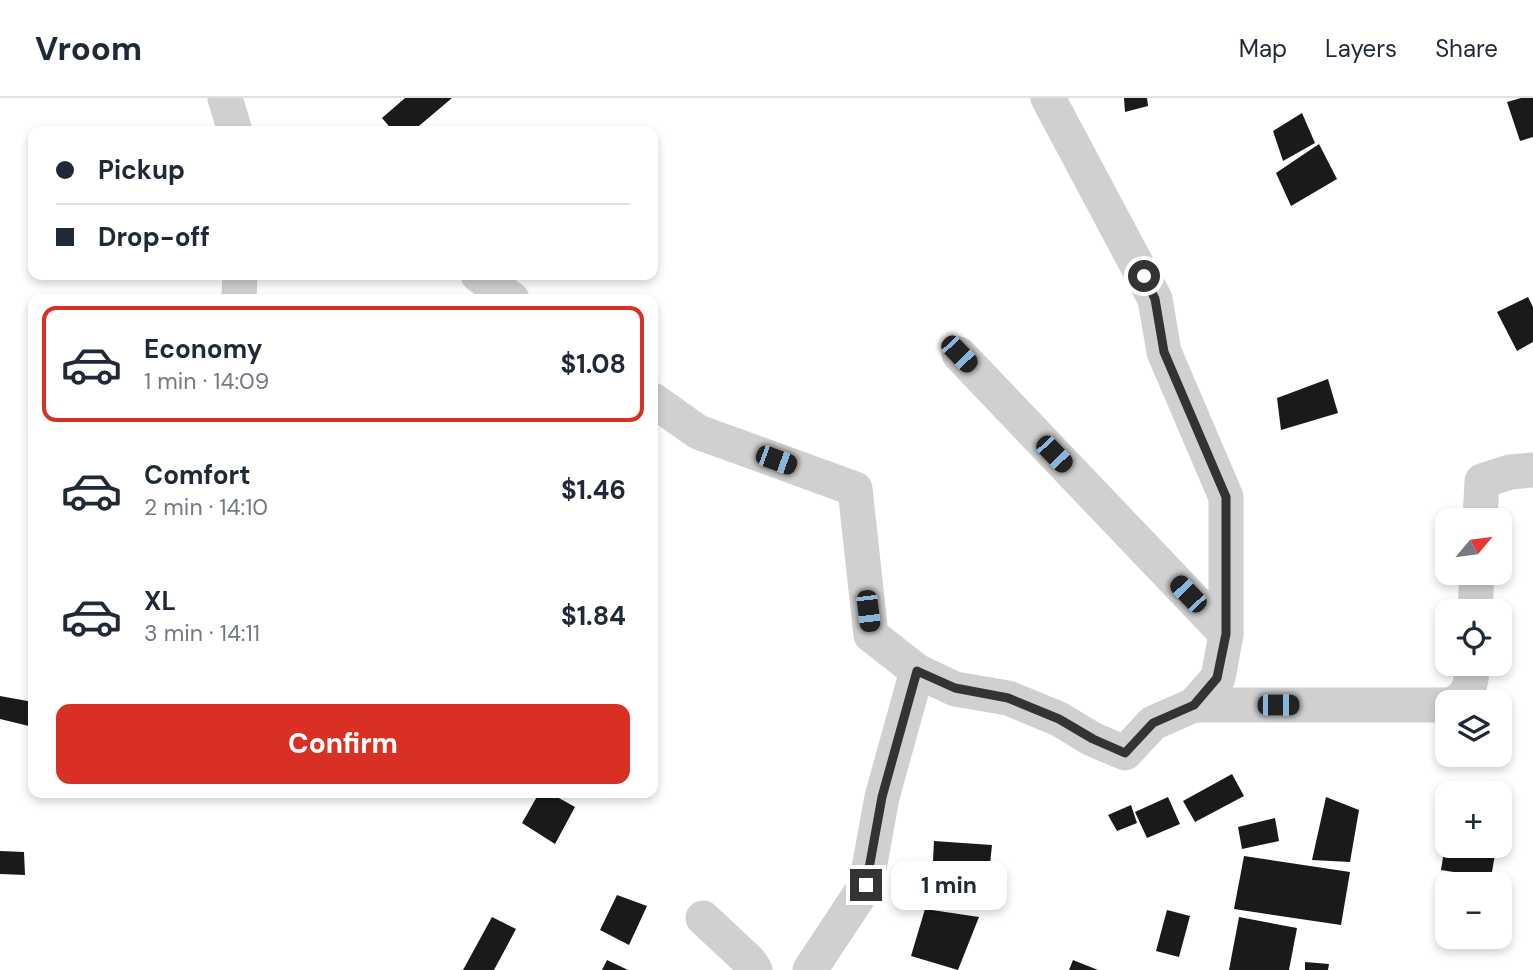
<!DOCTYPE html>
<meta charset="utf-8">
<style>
body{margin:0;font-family:"DM Sans",sans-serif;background:#f6f6f7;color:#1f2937;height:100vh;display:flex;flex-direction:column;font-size:26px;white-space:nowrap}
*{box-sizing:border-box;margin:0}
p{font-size:23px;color:#747a83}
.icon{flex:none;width:38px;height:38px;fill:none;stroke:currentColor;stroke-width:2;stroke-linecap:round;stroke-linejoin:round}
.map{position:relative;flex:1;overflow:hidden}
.details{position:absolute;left:28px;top:196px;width:630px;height:504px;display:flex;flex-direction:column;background:#fff;border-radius:14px;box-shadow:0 4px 10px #0003}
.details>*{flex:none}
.banner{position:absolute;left:28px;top:28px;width:630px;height:154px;border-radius:14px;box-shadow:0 4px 10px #0003;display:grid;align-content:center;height:154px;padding:0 28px;background:#fff}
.needle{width:46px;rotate:61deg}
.buttons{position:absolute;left:1435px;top:410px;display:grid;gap:14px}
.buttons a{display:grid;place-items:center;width:77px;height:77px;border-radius:14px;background:#fff;box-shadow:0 4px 10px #0003;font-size:35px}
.end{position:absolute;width:32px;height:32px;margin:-16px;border:9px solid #333;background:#fff;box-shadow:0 0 0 4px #fff}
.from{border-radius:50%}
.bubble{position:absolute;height:49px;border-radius:14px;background:#fff;box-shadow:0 4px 10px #0003;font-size:23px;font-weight:700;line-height:49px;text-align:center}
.car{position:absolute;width:21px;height:42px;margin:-21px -10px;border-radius:9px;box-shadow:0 0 5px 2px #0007;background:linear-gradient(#222 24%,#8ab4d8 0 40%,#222 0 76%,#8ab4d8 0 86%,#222 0)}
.banner b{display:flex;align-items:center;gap:24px;height:66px;font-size:26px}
.banner b+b{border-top:2px solid #e0e1e3}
.banner i{width:18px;height:18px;background:#1f2937}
ul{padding:12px 0 0;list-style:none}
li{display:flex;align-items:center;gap:21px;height:116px;margin:0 14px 10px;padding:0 14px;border:4px solid transparent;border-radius:14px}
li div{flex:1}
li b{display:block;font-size:26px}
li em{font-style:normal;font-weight:700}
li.selected{border-color:#d93025}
li>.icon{width:63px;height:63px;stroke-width:1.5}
.primary-button{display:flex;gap:14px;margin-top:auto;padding:14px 28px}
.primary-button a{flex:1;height:80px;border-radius:14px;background:#d93025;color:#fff;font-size:28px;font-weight:700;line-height:80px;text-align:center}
header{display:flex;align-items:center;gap:42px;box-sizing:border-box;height:98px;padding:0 35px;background:#fff;border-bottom:2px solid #e0e1e3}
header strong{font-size:33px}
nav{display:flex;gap:38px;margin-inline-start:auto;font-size:24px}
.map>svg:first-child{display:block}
</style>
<header>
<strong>Vroom</strong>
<nav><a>Map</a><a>Layers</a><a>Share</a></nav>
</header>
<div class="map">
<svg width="1533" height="872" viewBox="0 0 1533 872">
<rect width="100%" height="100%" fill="#fff"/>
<!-- building -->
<g fill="#1a1a1a">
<path d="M405,0H452L413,33H393L382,20Z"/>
<path d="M1124,0H1147L1148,8L1125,14Z"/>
<path d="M1521,0H1533V39L1520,43L1507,4Z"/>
<path d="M1302,15L1315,45L1283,63L1273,33Z"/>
<path d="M1319,46L1337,81L1291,108L1276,75Z"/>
<path d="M1528,199L1533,209V244L1517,253L1497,214Z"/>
<path d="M1328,281L1338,315L1281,332L1277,300Z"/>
<path d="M0,598L33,604V629L0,621Z"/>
<path d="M1232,676L1244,698L1195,724L1183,703Z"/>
<path d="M539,695H550L575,709L555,746L522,725Z"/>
<path d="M1168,699L1180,726L1147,740L1135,714Z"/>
<path d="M1326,699L1359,712L1350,764L1312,762Z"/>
<path d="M1131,707L1137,725L1117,733L1108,717Z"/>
<path d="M1275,720L1279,743L1242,751L1238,729Z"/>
<path d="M934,743L992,747L986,805L931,801Z"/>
<path d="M1445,747H1484L1496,750L1491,780L1441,772Z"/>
<path d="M0,753L24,754L25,777L0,776Z"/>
<path d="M1244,758L1350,774L1341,827L1234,811Z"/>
<path d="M617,797L647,808L629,847L600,832Z"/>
<path d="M925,811L979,819L958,872L911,858Z"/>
<path d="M1167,812L1190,818L1179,859L1156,853Z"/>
<path d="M492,819L516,831L494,872H463Z"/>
<path d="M1239,819L1297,830L1289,872H1229Z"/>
<path d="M607,862L628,872H602Z"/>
<path d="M1073,862L1098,872H1069Z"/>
<path d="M1305,864L1329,866L1328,872H1305Z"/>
</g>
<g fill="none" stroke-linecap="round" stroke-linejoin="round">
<!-- minor -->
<g stroke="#d0d0d0" stroke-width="35">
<path d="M225,0L235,33"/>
<path d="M1048,0L1155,201L1164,254L1226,399V536L1218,580L1194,607"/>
<path d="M478,177L512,201"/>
<path d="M239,201L240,177"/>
<path d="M959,256L1226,536"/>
<path d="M653,302L698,334L855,391L871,537L917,573"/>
<path d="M1480,422L1482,383L1510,374L1533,372"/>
<path d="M1475,513L1477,474"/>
<path d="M1456,604C1471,596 1472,581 1472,565"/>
<path d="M703,820L749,863L755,872"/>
<path d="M810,872L866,787L882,699L917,573L955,591L1008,600L1059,621L1092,641L1125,655L1153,625L1194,607H1447"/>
</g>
</g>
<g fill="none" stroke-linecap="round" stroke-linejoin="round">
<!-- route -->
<path stroke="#333" stroke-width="9" d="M866,787L882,699L917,573L955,590L1008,600L1059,621L1093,641L1125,655L1153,625L1194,607L1217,580L1226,536V399L1164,254L1155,201L1144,178"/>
</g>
</svg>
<div class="buttons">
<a><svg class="needle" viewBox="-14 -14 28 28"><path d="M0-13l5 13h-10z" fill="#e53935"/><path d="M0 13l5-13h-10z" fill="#747a83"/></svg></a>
<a><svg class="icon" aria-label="locate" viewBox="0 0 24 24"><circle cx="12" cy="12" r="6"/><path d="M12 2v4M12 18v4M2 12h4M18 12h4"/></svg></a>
<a><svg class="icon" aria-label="layers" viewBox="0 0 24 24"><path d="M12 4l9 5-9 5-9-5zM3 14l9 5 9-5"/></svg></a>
<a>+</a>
<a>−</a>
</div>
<i class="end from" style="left:1144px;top:178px"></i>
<i class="end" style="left:866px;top:787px"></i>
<div class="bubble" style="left:891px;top:763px;width:116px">1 min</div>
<i class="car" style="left:959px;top:256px;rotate:136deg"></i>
<i class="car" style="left:1054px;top:356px;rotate:136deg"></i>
<i class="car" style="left:776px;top:362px;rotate:110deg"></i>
<i class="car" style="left:1188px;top:496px;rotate:316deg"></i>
<i class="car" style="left:868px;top:513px;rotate:173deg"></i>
<i class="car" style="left:1278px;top:607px;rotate:90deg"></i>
<div class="banner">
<b><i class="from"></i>Pickup</b>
<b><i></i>Drop-off</b>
</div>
<section class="details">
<ul>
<li class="selected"><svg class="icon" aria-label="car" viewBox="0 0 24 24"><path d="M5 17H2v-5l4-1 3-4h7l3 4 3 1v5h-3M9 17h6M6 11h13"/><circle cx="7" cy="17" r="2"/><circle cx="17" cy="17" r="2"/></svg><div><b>Economy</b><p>1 min · 14:09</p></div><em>$1.08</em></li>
<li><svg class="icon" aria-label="car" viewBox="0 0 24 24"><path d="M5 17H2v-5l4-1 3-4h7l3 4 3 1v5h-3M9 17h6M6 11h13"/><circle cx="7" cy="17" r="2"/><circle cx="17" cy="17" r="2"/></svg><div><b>Comfort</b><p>2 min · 14:10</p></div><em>$1.46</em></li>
<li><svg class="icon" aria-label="car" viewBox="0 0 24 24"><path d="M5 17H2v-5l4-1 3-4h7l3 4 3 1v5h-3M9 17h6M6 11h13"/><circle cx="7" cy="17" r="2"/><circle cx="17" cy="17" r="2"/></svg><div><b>XL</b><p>3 min · 14:11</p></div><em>$1.84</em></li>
</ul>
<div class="primary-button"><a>Confirm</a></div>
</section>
</div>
